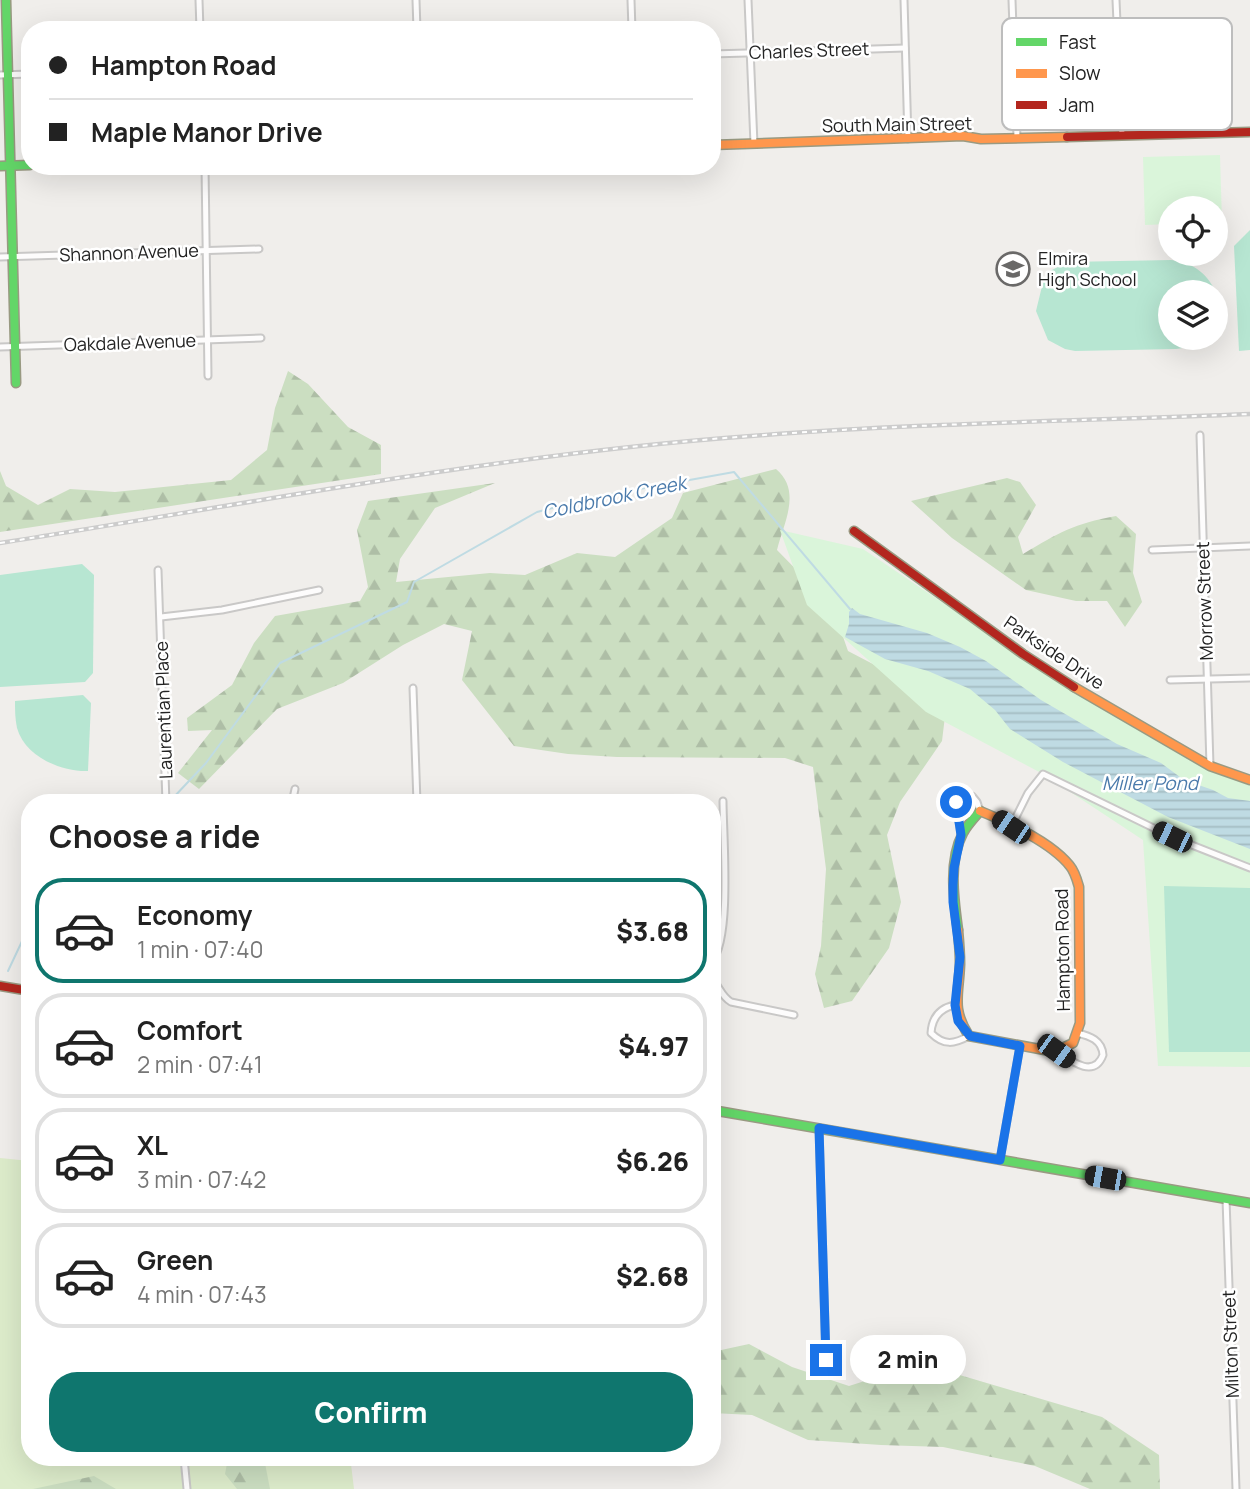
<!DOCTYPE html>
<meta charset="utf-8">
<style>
body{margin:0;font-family:Manrope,sans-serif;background:#f2f2f2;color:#222;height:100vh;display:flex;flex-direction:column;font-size:26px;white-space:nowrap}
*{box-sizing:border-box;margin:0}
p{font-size:23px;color:#767676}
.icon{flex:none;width:38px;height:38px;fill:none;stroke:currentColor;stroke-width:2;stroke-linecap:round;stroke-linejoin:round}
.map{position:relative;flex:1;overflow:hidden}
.sheet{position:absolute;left:21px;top:794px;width:700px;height:672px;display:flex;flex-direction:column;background:#fff;border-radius:28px;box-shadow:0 7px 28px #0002}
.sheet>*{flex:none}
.hud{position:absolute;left:21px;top:21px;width:700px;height:154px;border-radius:28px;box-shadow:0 7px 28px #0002;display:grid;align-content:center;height:154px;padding:0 28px;background:#fff}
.tools{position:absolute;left:1158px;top:196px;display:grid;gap:14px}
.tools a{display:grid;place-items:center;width:70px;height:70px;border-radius:50%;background:#fff;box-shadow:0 7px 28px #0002;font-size:35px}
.end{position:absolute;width:32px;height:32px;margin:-16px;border:9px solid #1a73e8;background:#fff;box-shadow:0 0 0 4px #fff}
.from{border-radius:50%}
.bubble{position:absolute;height:49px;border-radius:24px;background:#fff;box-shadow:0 7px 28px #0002;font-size:23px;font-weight:800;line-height:49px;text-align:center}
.car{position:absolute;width:21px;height:42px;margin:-21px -10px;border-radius:9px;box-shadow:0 0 5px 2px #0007;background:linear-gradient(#222 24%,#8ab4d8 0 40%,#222 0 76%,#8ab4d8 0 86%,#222 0)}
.hud b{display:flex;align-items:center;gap:24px;height:66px;font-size:26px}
.hud b+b{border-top:2px solid #e0e0e0}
.hud i{width:18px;height:18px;background:#222}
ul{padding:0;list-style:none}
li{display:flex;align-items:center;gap:21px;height:105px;margin:0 14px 10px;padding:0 14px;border:4px solid #e0e0e0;border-radius:28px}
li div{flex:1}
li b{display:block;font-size:26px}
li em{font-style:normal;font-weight:800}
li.current{border-color:#0f766e}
li>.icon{width:63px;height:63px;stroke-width:1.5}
h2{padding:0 28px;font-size:32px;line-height:84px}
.button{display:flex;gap:14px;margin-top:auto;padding:14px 28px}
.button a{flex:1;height:80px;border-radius:28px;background:#0f766e;color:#fff;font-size:28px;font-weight:800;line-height:80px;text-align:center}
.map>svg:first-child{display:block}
</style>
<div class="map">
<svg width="1250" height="1489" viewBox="0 0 1250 1489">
<defs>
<pattern id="forest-firs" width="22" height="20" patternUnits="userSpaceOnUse" patternTransform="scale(1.75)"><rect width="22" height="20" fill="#cbdec1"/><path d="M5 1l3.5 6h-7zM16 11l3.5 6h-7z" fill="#aebea6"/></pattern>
<pattern id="water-rules" width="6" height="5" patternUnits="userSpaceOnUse" patternTransform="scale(1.75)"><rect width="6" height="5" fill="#bfdbe3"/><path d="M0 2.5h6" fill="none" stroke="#a4bcc2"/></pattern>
</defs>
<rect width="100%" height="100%" fill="#f0eeeb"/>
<!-- grass -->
<path fill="#ddeccb" d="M0,1158L30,1161V1458H290L351,1464L354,1489H0Z"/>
<!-- forest -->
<g fill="url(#forest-firs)">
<path d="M288,371L308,384L348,427L381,445V474L0,532V471L6,486L38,505L70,489L115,492L231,480L267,450L275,408Z"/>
<path d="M776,469C802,491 784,522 777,550L824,598L835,614L848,651L938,698L946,708L942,741L900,802L887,835L901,902L889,948L852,1001L824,1008L815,974L821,946L826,869L813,767L785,758L617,757L568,754L514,746L462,680L472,631L444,624L403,645L343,683L277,709L199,789L178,773L212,730L188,731L187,718L232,685L254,643L275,616L360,601L368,587L357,530L368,501L495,483L435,508L400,559L396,582L490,573L525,575L577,553L615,557L672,518L683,493Z"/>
<path d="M1007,478L1020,482L1036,505L1018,537L1023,554C1060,532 1073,524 1116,516L1136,534L1133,573L1142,602L1125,627L1107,601H1076L1026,590L952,538L911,501Z"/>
<path d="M749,1344L792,1367L849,1386L874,1378L936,1368L1102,1417L1159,1455L1160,1489H1090L1035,1466L943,1447L881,1445L808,1440L752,1415L712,1413V1352Z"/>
<path d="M228,1458H264L270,1489H237L225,1474Z"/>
<path d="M94,1476L116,1489H33Z"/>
</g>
<!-- park -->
<g fill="#daf5da">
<path d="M1220,155L1222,223H1216V208H1171V224L1145,225L1143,157Z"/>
<path d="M780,530L863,549L1087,700L1210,771L1250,785V1067L1158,1066L1143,840L1043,774L926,712L807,605Z"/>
</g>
<!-- pitch -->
<g fill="#b7e6d2">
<path d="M1250,230V350L1239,351L1234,246Z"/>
<path d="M1171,260C1192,263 1205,271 1215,290L1216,292H1171V338H1202C1195,344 1186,348 1176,349L1075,351L1065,349L1048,340L1036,311L1044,278L1052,270L1068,262Z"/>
<path d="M82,564L94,575L93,673L85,682L0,687V575Z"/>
<path d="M83,695L91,703L88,771C62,772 25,757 17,728C15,719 15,709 15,701Z"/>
<path d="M1164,886L1250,888V1052H1169Z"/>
</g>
<!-- water -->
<path fill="url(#water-rules)" d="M852,608L860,614L927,633L960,647L986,661L1041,700L1117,744L1161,763L1184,780L1213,790L1228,798L1250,801V849L1168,817L1063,762L1010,729L995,710L970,689L928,671L885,659L845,637L849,624V612Z"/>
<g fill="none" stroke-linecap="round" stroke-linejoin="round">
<!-- stream -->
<g stroke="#bfdbe3" stroke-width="2">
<path d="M172,799L206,763L280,663L407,602L414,582L537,512L595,497L734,472L850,609"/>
<path d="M8,971L24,937L30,931"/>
</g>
<defs>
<g id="street">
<path d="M199,0L200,30"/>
<path d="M416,0L417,30"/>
<path d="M631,0L632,30"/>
<path d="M748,0L754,144"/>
<path d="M904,0L908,139"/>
<path d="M1012,0L1017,137"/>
<path d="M1116,0L1122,135"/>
<path d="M712,54L905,48"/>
<path d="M0,75L30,74"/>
<path d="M205,166L208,376"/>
<path d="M0,257L259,249"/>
<path d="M0,347L261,338"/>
<path d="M1200,435L1210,766"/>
<path d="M1152,550L1250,546"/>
<path d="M158,570L166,803"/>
<path d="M161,617L222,610L319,590"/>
<path d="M1170,680L1250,678"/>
<path d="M413,688L417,803"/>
<path d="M292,803L295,789"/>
<path d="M502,803L550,800V803"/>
<path d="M1011,827L1028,793L1043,774L1174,838L1250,868"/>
<path d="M961,834L956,801L965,795L972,796L977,802L980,811"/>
<path d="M712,961C732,939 723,834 723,801"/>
<path d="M712,979C720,987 721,996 731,1002L794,1015"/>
<path d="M955,1005C940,1008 932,1017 931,1033C944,1046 954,1044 969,1036"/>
<path d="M1056,1051C1071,1061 1094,1079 1103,1055C1102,1040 1090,1036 1077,1033"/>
<path d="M819,1128L826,1360"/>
<path d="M1000,1160L1020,1046"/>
<path d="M1226,1199L1236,1489"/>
<path d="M184,1458L187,1489"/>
</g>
<g id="fast">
<path d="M6,0L16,383"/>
<path d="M0,166L30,165"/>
<path d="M958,930C954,900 948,861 963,833C967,825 974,818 980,811"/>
<path d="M712,1110L1250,1203"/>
</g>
<g id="slow">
<path d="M712,145L963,136L981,139L1067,137"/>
<path d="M1074,687L1210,766L1250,780"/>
<path d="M958,930C959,941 960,953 960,964C959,995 951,1008 969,1036L1050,1051H1056L1073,1043L1080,1023L1079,887C1077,880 1075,872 1070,866C1052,843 1007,822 980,811"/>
</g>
<g id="jam">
<path d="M1067,137L1250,132"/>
<path d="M854,531L1023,654L1074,687"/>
<path d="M0,986L30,991"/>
</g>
</defs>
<!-- street casing -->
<use href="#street" stroke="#c9c8c7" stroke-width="9"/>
<!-- fast casing -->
<use href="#fast" stroke="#999a82" stroke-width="11"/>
<!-- slow casing -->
<use href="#slow" stroke="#999a82" stroke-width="11"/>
<!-- jam casing -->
<use href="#jam" stroke="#999a82" stroke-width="11"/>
<!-- street -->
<use href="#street" stroke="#fdfcfc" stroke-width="5"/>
<!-- fast -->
<use href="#fast" stroke="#63d668" stroke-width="8"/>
<!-- slow -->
<use href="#slow" stroke="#ff974d" stroke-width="8"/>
<!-- jam -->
<use href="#jam" stroke="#b3261e" stroke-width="8"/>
<defs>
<path id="rail" d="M0,543C248,504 501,454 751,436C917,423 1084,421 1250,414"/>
</defs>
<!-- rail casing -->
<use href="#rail" stroke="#ccc" stroke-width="4.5"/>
<!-- rail -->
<use href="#rail" stroke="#fff" stroke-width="2" stroke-dasharray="5" stroke-linecap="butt"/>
</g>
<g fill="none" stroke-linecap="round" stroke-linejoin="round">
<!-- route -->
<path stroke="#1a73e8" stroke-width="9" d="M826,1360L819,1128L1000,1160L1020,1046L970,1036L958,1021L955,1005L960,957L953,902V885L954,868L961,835L956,802"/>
</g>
<!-- icons -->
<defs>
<symbol id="school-ring" viewBox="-11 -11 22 22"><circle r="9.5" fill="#fff" stroke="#6a6968" stroke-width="1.5"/><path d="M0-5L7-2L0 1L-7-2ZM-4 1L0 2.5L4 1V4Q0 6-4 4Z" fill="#6a6968"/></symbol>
</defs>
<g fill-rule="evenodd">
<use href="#school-ring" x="994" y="250" width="38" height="38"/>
</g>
<g text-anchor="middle" stroke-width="5" stroke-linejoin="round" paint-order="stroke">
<!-- street labels -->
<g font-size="18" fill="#222" stroke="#fff">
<text transform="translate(809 51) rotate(-2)" y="6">Charles Street</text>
<text transform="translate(897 125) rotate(-1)" y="6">South Main Street</text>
<text transform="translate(129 253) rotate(-2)" y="6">Shannon Avenue</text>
<text transform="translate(130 343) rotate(-2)" y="6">Oakdale Avenue</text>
<text transform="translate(1205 601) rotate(-92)" y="6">Morrow Street</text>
<text transform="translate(1054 653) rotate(34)" y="6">Parkside Drive</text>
<text transform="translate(164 710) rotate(-92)" y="6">Laurentian Place</text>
<text transform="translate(1063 950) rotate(-91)" y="6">Hampton Road</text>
<text transform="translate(1231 1344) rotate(-92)" y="6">Milton Street</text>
</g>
<!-- poi labels -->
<g font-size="18" fill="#222" stroke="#fff" text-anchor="start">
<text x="1038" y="265">Elmira<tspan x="1038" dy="21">High School</tspan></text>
</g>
<!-- water labels -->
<g font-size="19" font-style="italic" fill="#4a7aab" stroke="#fff">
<text transform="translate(614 497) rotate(-12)" y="7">Coldbrook Creek</text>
<text x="1150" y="790">Miller Pond</text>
</g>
</g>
<!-- legend -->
<rect x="1002" y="18" width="230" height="112" rx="10" fill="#fff" stroke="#bdbdbd" stroke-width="2"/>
<rect x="1016" y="38" width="31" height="8" fill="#63d668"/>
<rect x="1016" y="69" width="31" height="9" fill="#ff974d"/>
<rect x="1016" y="101" width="31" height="8" fill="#b3261e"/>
<g font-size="19" fill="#222">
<text x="1059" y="49">Fast</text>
<text x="1059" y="80">Slow</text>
<text x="1059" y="112">Jam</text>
</g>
</svg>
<div class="tools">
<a><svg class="icon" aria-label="locate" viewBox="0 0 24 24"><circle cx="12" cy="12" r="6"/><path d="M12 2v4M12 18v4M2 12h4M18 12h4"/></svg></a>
<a><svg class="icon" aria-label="layers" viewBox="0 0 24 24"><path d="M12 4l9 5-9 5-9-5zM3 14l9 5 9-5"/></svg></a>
</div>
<i class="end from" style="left:956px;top:802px"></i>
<i class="end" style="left:826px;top:1360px"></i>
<div class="bubble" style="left:850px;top:1335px;width:116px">2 min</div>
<i class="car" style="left:1011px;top:827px;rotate:304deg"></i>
<i class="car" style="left:1172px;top:837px;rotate:296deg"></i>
<i class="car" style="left:1056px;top:1051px;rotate:126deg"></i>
<i class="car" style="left:1105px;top:1178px;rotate:280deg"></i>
<div class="hud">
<b><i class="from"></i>Hampton Road</b>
<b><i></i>Maple Manor Drive</b>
</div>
<section class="sheet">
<h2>Choose a ride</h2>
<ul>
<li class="current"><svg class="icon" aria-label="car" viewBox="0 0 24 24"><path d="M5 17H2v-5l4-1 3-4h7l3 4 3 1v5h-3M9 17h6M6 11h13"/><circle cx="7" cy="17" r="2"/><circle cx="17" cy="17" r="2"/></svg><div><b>Economy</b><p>1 min · 07:40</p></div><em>$3.68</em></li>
<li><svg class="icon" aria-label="car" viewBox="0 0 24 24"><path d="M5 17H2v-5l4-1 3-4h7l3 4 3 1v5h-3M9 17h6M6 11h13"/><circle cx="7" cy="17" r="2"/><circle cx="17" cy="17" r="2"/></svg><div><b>Comfort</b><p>2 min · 07:41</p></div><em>$4.97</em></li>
<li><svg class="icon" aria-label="car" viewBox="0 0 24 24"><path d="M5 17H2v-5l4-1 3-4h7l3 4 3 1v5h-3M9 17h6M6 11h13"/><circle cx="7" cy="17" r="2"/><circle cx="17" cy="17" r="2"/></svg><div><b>XL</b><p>3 min · 07:42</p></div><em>$6.26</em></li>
<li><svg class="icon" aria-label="car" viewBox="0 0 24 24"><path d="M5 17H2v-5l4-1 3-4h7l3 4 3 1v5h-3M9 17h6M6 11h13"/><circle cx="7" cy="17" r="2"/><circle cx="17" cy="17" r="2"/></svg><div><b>Green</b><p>4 min · 07:43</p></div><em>$2.68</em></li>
</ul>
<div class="button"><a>Confirm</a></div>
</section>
</div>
